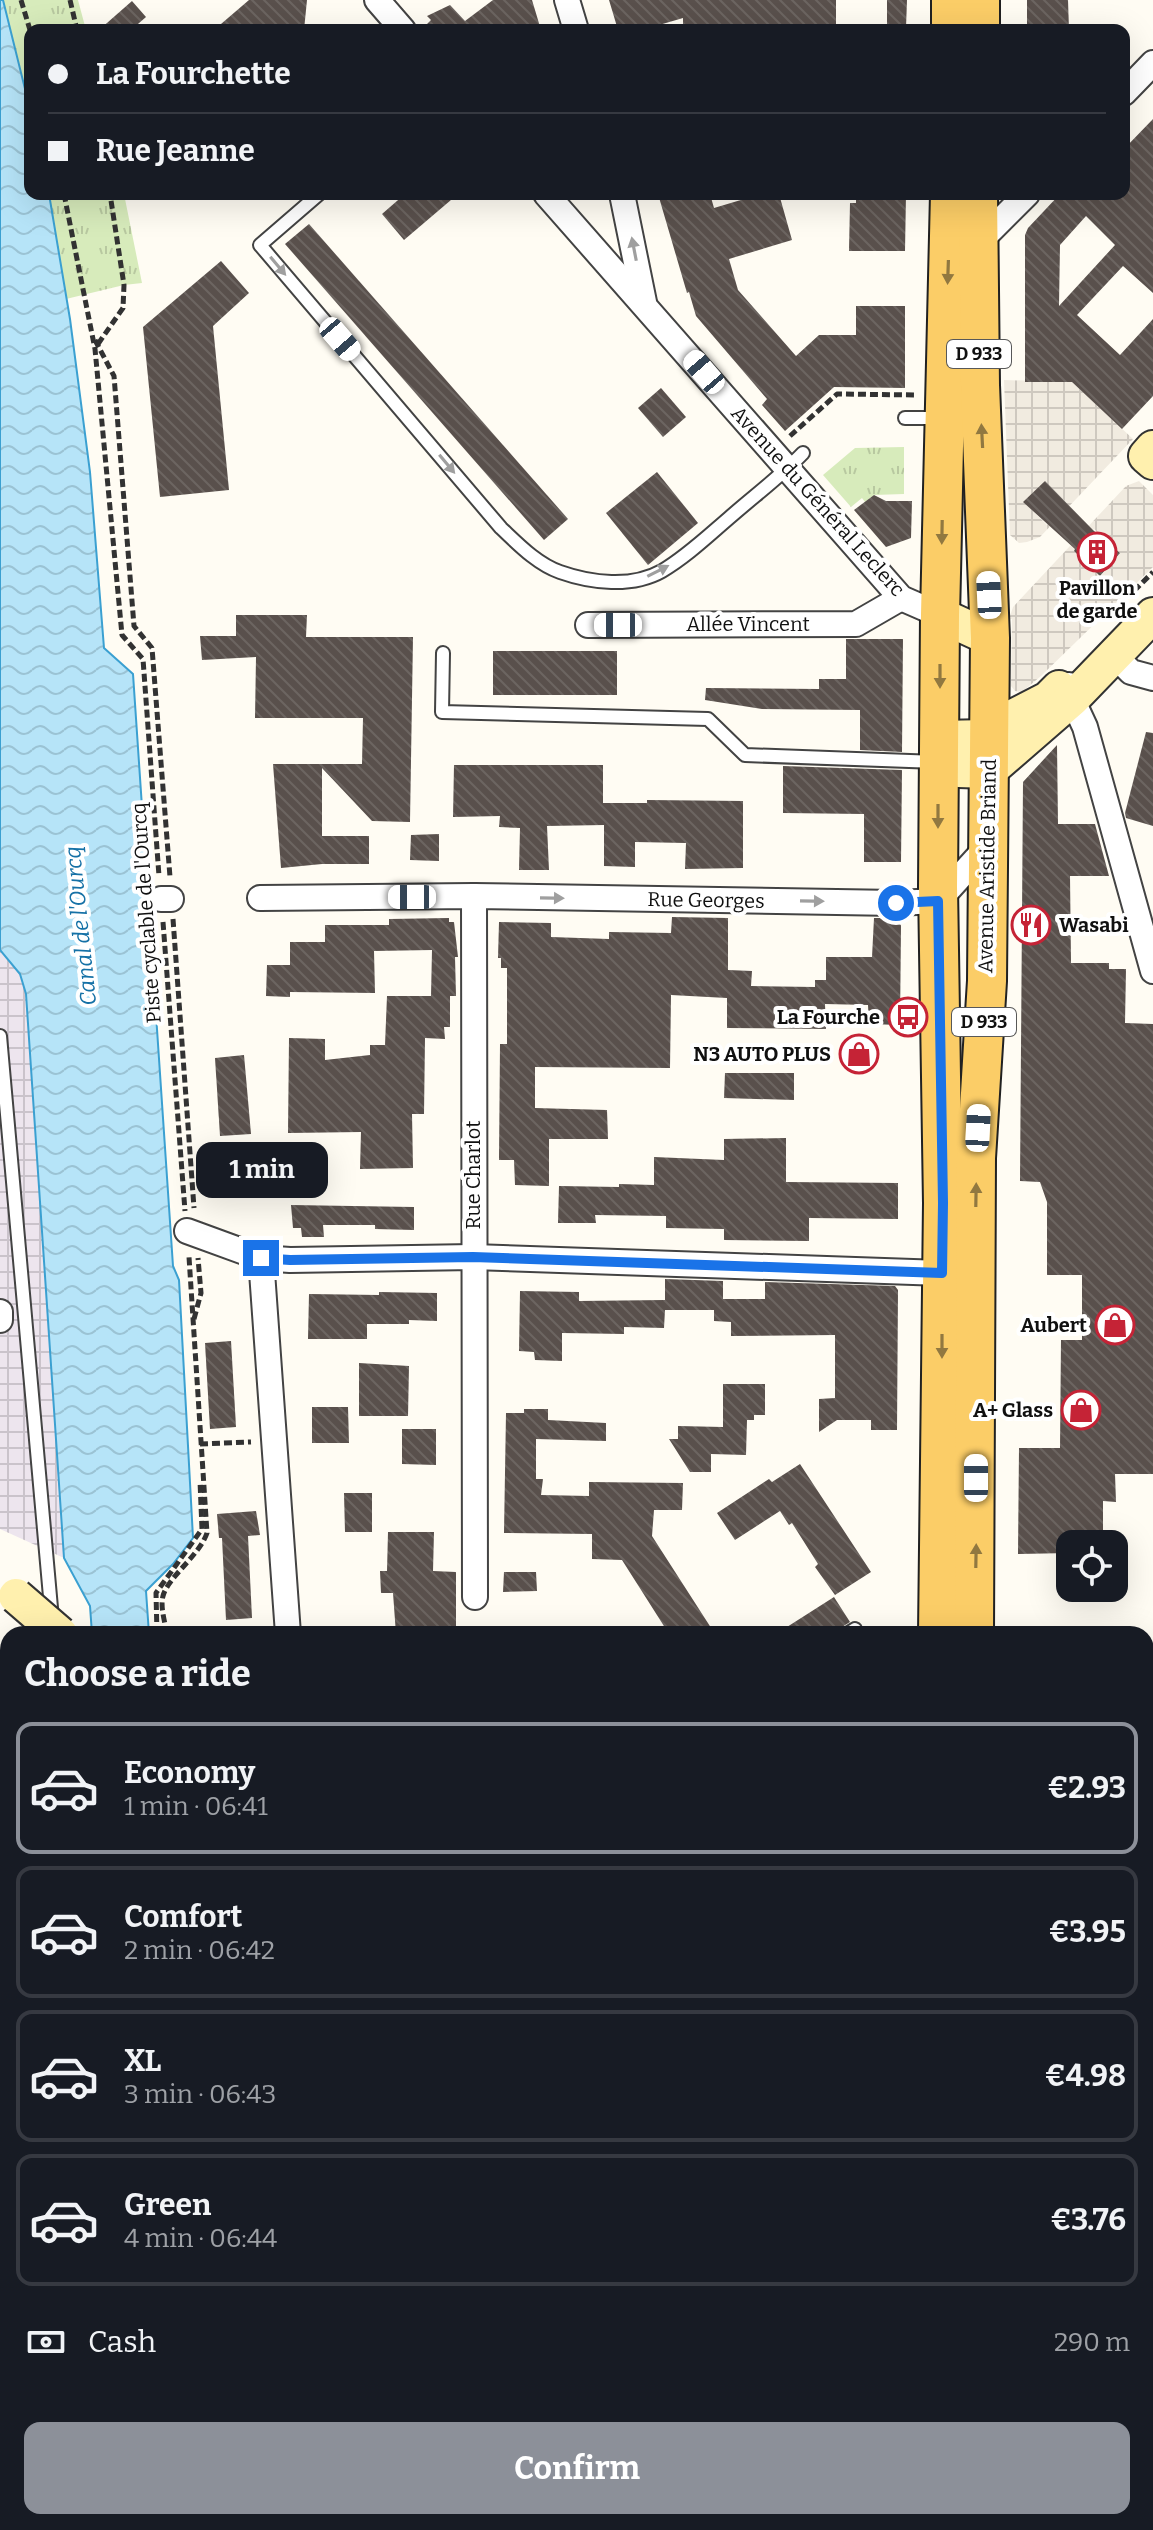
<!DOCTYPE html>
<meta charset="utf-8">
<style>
body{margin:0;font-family:Bitter,serif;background:#242831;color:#f1f3f6;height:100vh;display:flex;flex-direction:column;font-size:30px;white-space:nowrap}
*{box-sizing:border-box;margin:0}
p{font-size:26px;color:#9ea1a6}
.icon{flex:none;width:44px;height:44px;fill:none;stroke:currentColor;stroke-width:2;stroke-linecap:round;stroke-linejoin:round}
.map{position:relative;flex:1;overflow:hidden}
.side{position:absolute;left:0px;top:1626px;width:1154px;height:904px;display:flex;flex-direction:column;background:#171b24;border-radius:24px 24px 0 0;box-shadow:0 8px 32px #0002}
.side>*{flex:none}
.banner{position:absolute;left:24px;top:24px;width:1106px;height:176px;border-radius:16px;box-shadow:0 8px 32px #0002;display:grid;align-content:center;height:176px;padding:0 24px;background:#171b24}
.buttons{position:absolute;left:1056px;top:1530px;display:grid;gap:16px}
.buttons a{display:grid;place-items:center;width:72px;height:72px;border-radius:16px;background:#171b24;box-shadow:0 8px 32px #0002;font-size:40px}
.end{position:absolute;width:36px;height:36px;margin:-18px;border:10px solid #1a73e8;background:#fff;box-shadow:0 0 0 4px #fff}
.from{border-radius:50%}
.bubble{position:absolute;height:56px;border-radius:16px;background:#171b24;box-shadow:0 8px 32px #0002;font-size:26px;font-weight:700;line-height:56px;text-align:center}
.car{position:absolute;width:24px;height:48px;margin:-24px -12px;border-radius:10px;box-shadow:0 0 6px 2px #0007;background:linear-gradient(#fff 24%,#345 0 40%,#fff 0 76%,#345 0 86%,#fff 0)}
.banner b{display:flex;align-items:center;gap:28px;height:76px;font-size:30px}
.banner b+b{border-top:2px solid #363941}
.banner i{width:20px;height:20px;background:#f1f3f6}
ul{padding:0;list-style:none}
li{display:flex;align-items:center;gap:24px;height:132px;margin:0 16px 12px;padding:0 8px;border:4px solid #363941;border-radius:16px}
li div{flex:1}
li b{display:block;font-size:30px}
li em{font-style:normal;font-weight:700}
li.selected{border-color:#8c9099}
li>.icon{width:72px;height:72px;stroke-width:1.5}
h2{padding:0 24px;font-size:36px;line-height:96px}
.pay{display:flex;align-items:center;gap:20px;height:88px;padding:0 24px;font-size:30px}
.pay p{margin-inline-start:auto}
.primary-button{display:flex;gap:16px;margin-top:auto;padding:16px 24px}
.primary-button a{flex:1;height:92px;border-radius:16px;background:#8c9099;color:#fff;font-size:32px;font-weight:700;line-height:92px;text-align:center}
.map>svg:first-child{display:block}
</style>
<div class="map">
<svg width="1153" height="2530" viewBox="0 0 1153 2530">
<defs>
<pattern id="industrial-grid" width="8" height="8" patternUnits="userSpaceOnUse" patternTransform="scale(2)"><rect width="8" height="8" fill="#ede5ee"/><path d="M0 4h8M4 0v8" fill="none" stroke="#cac3cb"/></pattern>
<pattern id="grass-dots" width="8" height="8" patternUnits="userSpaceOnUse" patternTransform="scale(2)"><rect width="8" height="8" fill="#d7ebbb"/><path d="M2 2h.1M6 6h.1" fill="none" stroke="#b8c8a0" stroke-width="1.8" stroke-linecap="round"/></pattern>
<pattern id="park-tufts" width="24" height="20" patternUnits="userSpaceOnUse" patternTransform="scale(2)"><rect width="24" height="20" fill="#d7ebbb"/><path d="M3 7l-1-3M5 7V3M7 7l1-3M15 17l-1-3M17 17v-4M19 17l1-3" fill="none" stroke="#b8c8a0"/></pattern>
<pattern id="plaza-grid" width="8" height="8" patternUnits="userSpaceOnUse" patternTransform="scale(2)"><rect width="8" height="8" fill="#f1ebe0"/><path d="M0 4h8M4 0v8" fill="none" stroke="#cec8bf"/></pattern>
<pattern id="water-waves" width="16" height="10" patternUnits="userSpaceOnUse" patternTransform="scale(2)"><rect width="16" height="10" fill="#b6e4f8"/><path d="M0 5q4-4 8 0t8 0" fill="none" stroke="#9bc3d4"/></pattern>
<pattern id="building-back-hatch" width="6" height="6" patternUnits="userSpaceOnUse" patternTransform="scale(2)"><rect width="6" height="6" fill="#59504c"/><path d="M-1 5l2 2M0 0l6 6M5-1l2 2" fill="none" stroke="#6c6561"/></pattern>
</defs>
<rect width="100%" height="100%" fill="#fffcf3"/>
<!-- industrial -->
<path fill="url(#industrial-grid)" d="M0,950L20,974L26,994L64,1558L0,1529Z"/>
<!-- grass -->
<path fill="url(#grass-dots)" d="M225,2522H272L273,2530H225Z"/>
<!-- park -->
<g fill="url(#park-tufts)">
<path d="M3,0H78L86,30H30V109Z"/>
<path d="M49,194H124L142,283L124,285L66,299Z"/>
<path d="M904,447V494L874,495L865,502L862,498L851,507L823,475L855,448Z"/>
</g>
<!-- pitch -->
<path fill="#e8f2cd" d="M1153,2500V2530H1097L1100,2522H1146V2501Z"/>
<!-- plaza -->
<g fill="url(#plaza-grid)" fill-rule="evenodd">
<path d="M1004,380L1072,382L1133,439L1040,537L1027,542L1019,543L1010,535ZM1045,482L1067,503L1047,525L1025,503Z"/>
<path d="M1139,481L1153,495V567L1041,676L1022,692L1015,691L1011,686L1012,619H1009L1013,607L1126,486ZM1094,529L1120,553L1101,576L1074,551Z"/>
</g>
<!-- water -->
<g fill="url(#water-waves)" stroke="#3ba0d1" stroke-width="2">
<path d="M0,0H3L30,109V194H49L70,319L90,472L104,648L133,674L173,1266L179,1280L193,1538L173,1564L146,1591L149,1634H92L90,1606L64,1558L26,994L20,974L0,950Z"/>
<rect x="142" y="2522" width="83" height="8"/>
</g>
<!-- building -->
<g fill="url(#building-back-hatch)" fill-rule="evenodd">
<path d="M249,0H307L304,30H214Z"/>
<path d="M493,0H532L541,30H421L431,20L427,16L450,5L465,21Z"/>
<path d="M609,0H836V30H683V18L642,30H618Z"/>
<path d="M887,0H907L906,28H887Z"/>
<path d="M1027,0H1068L1069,30H1027Z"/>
<path d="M132,1L146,17L131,30H99Z"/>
<path d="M1153,119V293L1123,266L1077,315L1120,355L1153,319V396L1122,429L1072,382H1025V235L1028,228L1060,194H1124V149ZM1086,216L1115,245L1059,306L1060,245Z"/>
<path d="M405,194H458L404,240L382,214Z"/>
<path d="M658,194H710L714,208L761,194H779L792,240L729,259L738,290L796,356L819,335H856V306H905V388L834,387L785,431L762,405L767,399L696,316L689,292L687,293Z"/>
<path d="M856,194H906L905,251H849L850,203H856Z"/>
<path d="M309,224L568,519L544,540L285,244Z"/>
<path d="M221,261L249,293L213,326L229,490L160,497L143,327Z"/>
<path d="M661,388L686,417L663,437L638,408Z"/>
<path d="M657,472L698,523L648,565L606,513Z"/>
<path d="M1045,481L1093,530L1120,553L1100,576L1074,551L1075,549L1023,502Z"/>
<path d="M874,495L886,501H912L911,538L886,547L854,510Z"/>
<path d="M236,615H307L306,637H413L410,822L372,821L322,768V836H369V864H322L281,868L273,764H362L363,718H255L256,657L202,660L200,636H236Z"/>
<path d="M846,639H903L902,752L860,750V710L762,709L705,700L706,688L819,689V679H846Z"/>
<rect x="493" y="651" width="124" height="44"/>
<path d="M1146,732L1153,733V826L1126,818L1125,813Z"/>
<path d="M1057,745L1058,824H1095L1109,876H1070L1071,963H1109V969H1126L1125,1023L1153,1024V1474H1115L1116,1502L1103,1501V1544H1070V1553L1018,1554L1019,1448H1060L1061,1340H1082V1275H1047V1202L1040,1182L1020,1181L1023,782Z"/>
<path d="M454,765H603V803H647V800L743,801V868L685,869L686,843L635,842V867L604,866V825L547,826L549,870H519L520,828L499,827L500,816L453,817Z"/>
<path d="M783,766L902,770L901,862H864V814L783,813Z"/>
<path d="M439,834V861L410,860L411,835Z"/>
<path d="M672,917L728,918V970L752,971L751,986L815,987V980H826V957H872L874,918H891L901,925L900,1025L869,1024L868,1005L825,1004L826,1029L727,1028V998L671,995L670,1068L535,1067V1108L607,1110L608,1139H549V1186L515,1185L514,1160H499L500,1044H507V968H501V958H498L499,922L551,923V937L609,939V932L671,933Z"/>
<path d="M449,918V922H454L458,957H455L456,996H450V1027H444L445,1039L425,1038L424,1114H412L413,1168L360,1169L361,1132L288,1133L289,1038L325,1039V1060L370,1055V1045H385L387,996H431L432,950L374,951L375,993L290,992V997L266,996L267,965H290V942H325V925H389V919Z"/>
<path d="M244,1055L251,1134L220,1136L215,1058Z"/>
<path d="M725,1073H794V1100L724,1098Z"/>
<path d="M786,1138V1182L898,1183V1219L809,1218V1241L724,1240V1229L666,1228V1216L595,1215L596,1223H558L559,1186L619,1187V1184L654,1185V1157L724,1160V1139Z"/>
<path d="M291,1205L414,1207V1230L375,1229V1225H323L324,1237H302L301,1228H293Z"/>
<path d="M665,1279L723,1281V1299H765V1282L895,1286L898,1290L897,1430H871V1420H837L819,1432V1399L835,1398V1335L731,1336V1322L714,1321V1310H665L664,1328L624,1327V1334L562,1333V1361L535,1360L534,1352L519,1351L520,1291L579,1292V1301L665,1300Z"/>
<path d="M379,1292L437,1293V1321L409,1320V1324H367V1339H308L309,1294L379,1295Z"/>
<path d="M231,1341L236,1427L210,1429L205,1343Z"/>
<path d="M359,1363L409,1366L408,1416H359Z"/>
<path d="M723,1384H765V1415H754V1420H747L746,1455L711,1454V1472H690L669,1439H678V1426L723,1427Z"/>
<path d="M312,1407H348L349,1443H312Z"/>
<path d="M524,1409H548V1420L606,1423V1441L536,1439V1479H543L541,1495L589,1496V1482L683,1483L682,1510H654L652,1536L715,1634H669L622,1560L592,1559V1534L504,1533L506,1413H524Z"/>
<path d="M402,1429H436V1465L402,1464Z"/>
<path d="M800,1464L871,1572L835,1595L815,1567L818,1564L792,1523L789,1525L780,1511L735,1540L717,1513L769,1479L772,1482Z"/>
<path d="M344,1493H372V1532H345Z"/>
<path d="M256,1511L260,1535L248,1536L252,1618L226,1620L222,1538H219L217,1514Z"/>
<path d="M388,1532H434L433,1571L456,1572V1634H396L393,1593H381L380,1571H387Z"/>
<path d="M504,1572H536L537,1591L503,1592Z"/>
<path d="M834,1597L850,1622L842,1627L838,1634H776Z"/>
</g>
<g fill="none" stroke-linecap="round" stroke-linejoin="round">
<defs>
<g id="lane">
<path d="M319,194L260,245L501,528C518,544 537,564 560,572C591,583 632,588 662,571C686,557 708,536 729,518C754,496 781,476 803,453"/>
<path d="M905,418H941"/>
<path d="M443,653L442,712L708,719L745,755L937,762"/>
<path d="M0,1036L52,1619"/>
<path d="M847,1634L855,1629"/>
<path d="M0,1767L8,1775"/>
<path d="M0,1855L8,1837"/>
<path d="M0,1964L8,2075"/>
<path d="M5,2315L1,2255L8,2230"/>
<path d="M41,2522L42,2530"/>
<path d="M86,2522L87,2530"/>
<path d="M132,2522V2530"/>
</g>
<g id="street">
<path d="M377,0L403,30"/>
<path d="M567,0L576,30"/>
<path d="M1124,93L1153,63"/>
<path d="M546,194L901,598L940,615"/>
<path d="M622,194L644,302"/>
<path d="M978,243L1027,194"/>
<path d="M588,625L856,624L901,598"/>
<path d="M1115,656L1131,672L1153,678"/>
<path d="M1069,685L1072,699L1085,727L1153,971"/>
<path d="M474,896L475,1597"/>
<path d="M260,898L474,896L896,903L938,901L987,847"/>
<path d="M161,899H171"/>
<path d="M187,1231L261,1258L288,1634"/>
<path d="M261,1258L290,1260L473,1257L942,1273"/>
<path d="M0,1312V1320"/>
<path d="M1146,2477L1153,2476"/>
</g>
<g id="secondary">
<path d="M1153,448L1146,456L1153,462"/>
<path d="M940,615L990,638"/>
<path d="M939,738L988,737L1009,719L1048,699L1059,688"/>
<path d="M939,762L959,770L989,771L1072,699L1153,615"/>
<path d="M1004,2522L1014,2530"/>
<path d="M1053,2522L1057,2530"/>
</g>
<g id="primary">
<path d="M951,30V0"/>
<path d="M980,30V0"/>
<path d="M938,1634L943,1203L938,887L940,615L950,194"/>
<path d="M974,1634L976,1158L987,981L990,638L980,385L978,194"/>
<path d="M975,2522V2530"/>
<path d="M921,2530V2522"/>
</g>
</defs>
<!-- lane casing -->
<use href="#lane" stroke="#434343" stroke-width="16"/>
<!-- street casing -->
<use href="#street" stroke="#434343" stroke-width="28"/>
<!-- secondary casing -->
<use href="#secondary" stroke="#323232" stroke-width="38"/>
<!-- primary casing -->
<use href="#primary" stroke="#212121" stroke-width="42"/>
<!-- path -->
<g stroke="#323232" stroke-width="5" stroke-dasharray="8 4" stroke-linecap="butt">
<path d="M21,0L30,30"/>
<path d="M70,0L77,30"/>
<path d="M64,194L95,349L122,635L143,659L159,876"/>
<path d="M95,340L114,376L134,626L152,648L170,877"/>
<path d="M98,344L123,308L124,285L110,194"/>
<path d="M790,436L837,394L916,395"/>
<path d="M1134,591L1153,572"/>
<path d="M173,919L194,1208"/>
<path d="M163,922L185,1211"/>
<path d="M194,1319L201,1293L198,1258"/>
<path d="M200,1444L251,1442"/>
<path d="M157,1634L156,1593L202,1529L200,1481"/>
<path d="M167,1634C165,1622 160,1607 163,1596C168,1577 199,1556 207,1533L189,1257"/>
<path d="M0,1724L8,1723"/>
<path d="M232,2522L233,2530"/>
<path d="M248,2522V2530"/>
</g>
<!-- lane -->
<use href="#lane" stroke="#fff" stroke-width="12"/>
<!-- street -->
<use href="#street" stroke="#fff" stroke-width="24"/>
<!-- secondary -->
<use href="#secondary" stroke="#fff0ae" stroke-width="34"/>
<!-- primary -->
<use href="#primary" stroke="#fbcd67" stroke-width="38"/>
<defs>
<path id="secondary-bridge" d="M16,1596L60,1634"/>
</defs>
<!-- secondary-bridge casing -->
<use href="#secondary-bridge" stroke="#323232" stroke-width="38" stroke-linecap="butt"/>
<!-- secondary-bridge -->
<use href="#secondary-bridge" stroke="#fff0ae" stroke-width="34"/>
</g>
<!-- one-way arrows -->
<defs><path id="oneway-solid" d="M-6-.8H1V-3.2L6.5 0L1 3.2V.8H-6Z" transform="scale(2)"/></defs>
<g fill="#9f9f9f">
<use href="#oneway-solid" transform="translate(634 249) rotate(-101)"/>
<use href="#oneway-solid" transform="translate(278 266) rotate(50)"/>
<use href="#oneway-solid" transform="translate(447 464) rotate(50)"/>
<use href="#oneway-solid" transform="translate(658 571) rotate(-27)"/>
<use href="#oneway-solid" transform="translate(552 898) rotate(1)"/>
<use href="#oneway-solid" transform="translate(812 901) rotate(1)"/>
</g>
<g fill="#917840">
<use href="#oneway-solid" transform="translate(948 272) rotate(92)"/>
<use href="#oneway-solid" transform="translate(982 436) rotate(-93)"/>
<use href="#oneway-solid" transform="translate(942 532) rotate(91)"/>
<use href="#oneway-solid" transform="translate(940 676) rotate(90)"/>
<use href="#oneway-solid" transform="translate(938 816) rotate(90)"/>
<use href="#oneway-solid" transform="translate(976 1195) rotate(-89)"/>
<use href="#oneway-solid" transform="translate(942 1346) rotate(90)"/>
<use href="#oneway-solid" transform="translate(976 1556) rotate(-89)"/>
</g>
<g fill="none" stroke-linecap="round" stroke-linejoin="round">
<!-- route -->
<path stroke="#1a73e8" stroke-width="10" d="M261,1258L290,1260L473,1257L942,1273L943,1203L938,901L896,903"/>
</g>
<!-- icons -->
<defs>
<symbol id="building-ring" viewBox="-11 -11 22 22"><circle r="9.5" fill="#fff" stroke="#c52336" stroke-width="1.5"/><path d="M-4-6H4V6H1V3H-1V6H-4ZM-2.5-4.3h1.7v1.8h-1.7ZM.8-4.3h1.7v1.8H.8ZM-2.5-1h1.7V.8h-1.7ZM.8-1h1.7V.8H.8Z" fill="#c52336"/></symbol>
<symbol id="restaurant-ring" viewBox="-11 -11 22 22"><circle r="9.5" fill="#fff" stroke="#c52336" stroke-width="1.5"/><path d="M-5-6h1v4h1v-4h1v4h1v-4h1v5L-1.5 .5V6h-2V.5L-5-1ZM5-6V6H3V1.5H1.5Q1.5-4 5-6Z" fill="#c52336"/></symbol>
<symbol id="bus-ring" viewBox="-11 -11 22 22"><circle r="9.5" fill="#fff" stroke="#c52336" stroke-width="1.5"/><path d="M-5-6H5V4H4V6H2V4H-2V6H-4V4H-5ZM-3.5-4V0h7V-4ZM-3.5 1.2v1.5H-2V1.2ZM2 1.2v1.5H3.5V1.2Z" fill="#c52336"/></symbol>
<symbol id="shop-ring" viewBox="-11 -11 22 22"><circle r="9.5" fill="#fff" stroke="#c52336" stroke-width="1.5"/><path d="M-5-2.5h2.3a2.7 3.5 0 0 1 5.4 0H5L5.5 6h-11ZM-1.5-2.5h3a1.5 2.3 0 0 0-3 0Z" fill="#c52336"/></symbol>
</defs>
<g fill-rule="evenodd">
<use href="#building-ring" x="1075" y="530" width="44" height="44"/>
<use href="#restaurant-ring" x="1009" y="903" width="44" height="44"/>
<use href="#bus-ring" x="886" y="995" width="44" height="44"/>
<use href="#shop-ring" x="837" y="1032" width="44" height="44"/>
<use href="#shop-ring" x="1093" y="1303" width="44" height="44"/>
<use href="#shop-ring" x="1059" y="1388" width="44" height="44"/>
</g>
<g text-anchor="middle" stroke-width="8" stroke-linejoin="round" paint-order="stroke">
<!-- shield labels -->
<g fill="#fff" stroke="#585858" stroke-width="2">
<rect x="947" y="340" width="64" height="28" rx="6"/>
<rect x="952" y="1008" width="64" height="28" rx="6"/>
</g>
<g font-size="18" font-weight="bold" fill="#101010">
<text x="979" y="360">D 933</text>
<text x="984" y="1028">D 933</text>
</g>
<!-- street labels -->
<g font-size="20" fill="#101010" stroke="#fff">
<text transform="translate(818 501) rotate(48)" y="7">Avenue du Général Leclerc</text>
<text x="748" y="631">Allée Vincent</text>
<text transform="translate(987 866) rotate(-89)" y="7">Avenue Aristide Briand</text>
<text transform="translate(706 900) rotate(1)" y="7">Rue Georges</text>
<text transform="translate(146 913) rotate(-94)" y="7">Piste cyclable de l'Ourcq</text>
<text transform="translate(473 1175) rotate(-90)" y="7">Rue Charlot</text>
</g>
<!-- poi labels -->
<g font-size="20" font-weight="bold" fill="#101010" stroke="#fff" text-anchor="end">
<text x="1097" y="595" text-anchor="middle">Pavillon<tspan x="1097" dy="23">de garde</tspan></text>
<text x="1059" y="932" text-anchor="start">Wasabi</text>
<text x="880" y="1024">La Fourche</text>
<text x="831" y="1061">N3 AUTO PLUS</text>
<text x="1087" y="1332">Aubert</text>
<text x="1053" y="1417">A+ Glass</text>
</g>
<!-- water labels -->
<g font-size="22" font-style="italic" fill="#1571a6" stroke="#fff">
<text transform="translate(80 926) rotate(-96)" y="8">Canal de l'Ourcq</text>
</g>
</g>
</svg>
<div class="buttons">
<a><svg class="icon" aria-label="locate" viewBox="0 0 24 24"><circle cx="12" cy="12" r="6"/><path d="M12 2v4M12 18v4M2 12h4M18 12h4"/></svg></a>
</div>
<i class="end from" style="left:896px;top:903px"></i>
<i class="end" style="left:261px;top:1258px"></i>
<div class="bubble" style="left:196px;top:1142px;width:132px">1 min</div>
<i class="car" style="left:340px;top:339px;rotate:139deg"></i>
<i class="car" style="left:704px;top:372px;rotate:319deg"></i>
<i class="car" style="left:989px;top:595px;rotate:357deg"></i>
<i class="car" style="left:618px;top:625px;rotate:270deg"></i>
<i class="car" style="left:412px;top:897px;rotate:270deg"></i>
<i class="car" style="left:978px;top:1128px;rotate:3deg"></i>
<i class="car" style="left:976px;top:1478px;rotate:0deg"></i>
<div class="banner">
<b><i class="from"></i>La Fourchette</b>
<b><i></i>Rue Jeanne</b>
</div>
<section class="side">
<h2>Choose a ride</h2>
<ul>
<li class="selected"><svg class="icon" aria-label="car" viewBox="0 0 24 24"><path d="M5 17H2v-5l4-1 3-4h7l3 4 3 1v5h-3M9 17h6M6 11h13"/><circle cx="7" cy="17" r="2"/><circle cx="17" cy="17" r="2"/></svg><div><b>Economy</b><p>1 min · 06:41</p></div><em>€2.93</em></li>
<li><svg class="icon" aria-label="car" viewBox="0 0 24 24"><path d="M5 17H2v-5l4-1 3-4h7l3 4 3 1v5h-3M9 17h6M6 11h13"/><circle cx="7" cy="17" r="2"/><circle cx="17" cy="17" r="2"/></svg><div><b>Comfort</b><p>2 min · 06:42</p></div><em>€3.95</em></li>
<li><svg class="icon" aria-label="car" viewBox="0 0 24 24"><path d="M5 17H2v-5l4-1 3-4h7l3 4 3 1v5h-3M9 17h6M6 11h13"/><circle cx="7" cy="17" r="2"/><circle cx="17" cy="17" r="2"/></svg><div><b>XL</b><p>3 min · 06:43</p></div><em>€4.98</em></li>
<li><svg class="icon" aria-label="car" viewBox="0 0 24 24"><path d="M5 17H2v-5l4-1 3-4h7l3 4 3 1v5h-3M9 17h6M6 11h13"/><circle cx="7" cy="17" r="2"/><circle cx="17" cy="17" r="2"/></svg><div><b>Green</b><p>4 min · 06:44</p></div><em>€3.76</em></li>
</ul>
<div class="pay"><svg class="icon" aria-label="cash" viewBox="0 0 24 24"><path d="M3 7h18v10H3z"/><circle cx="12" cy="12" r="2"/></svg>Cash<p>290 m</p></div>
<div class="primary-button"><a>Confirm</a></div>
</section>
</div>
